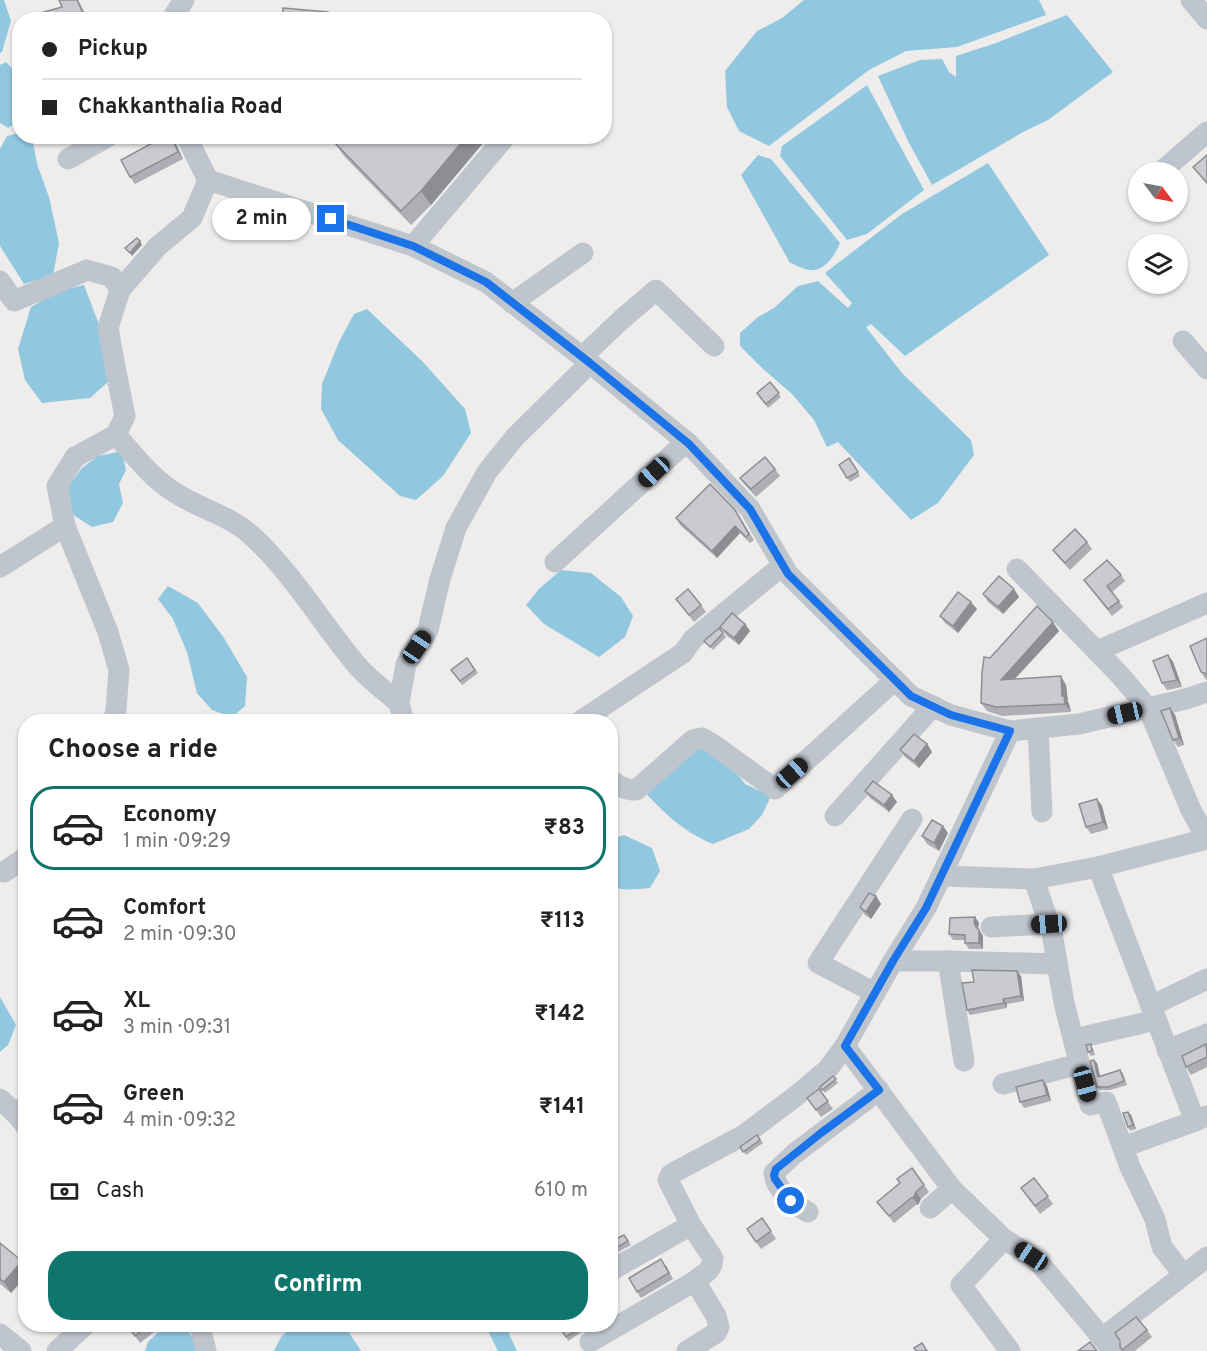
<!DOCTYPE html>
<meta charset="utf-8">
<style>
body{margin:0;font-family:Overpass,sans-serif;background:#f6f6f6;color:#222;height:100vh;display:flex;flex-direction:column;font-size:22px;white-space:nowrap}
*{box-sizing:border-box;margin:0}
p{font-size:20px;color:#767676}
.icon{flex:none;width:33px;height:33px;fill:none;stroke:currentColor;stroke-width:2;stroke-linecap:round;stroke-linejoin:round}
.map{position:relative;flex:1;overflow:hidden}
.details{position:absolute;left:18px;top:714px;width:600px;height:618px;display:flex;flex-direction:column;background:#fff;border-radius:24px;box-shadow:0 2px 4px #0004}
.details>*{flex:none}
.guide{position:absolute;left:12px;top:12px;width:600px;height:132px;border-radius:24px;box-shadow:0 2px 4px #0004;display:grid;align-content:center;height:132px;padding:0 30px;background:#fff}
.needle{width:39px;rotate:122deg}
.controls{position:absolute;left:1128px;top:162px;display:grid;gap:12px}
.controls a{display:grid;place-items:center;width:60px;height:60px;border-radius:50%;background:#fff;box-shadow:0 2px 4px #0004;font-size:30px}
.end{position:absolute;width:27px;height:27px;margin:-14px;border:8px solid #1a73e8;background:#fff;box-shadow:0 0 0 3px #fff}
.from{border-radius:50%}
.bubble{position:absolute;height:42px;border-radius:21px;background:#fff;box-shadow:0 2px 4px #0004;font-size:20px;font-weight:700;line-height:42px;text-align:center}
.car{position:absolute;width:18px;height:36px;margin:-18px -9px;border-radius:8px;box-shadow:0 0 4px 2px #0007;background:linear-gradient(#222 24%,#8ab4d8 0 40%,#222 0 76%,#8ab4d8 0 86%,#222 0)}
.guide b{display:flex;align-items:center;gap:21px;height:57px;font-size:22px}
.guide b+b{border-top:2px solid #e0e0e0}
.guide i{width:15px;height:15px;background:#222}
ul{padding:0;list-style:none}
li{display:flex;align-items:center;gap:18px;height:84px;margin:0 12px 9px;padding:0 18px;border:3px solid transparent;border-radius:24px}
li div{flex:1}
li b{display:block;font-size:22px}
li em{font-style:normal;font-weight:700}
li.current{border-color:#0f766e}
li>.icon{width:54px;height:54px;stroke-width:1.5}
h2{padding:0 30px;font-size:27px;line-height:72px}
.pay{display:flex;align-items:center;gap:15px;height:66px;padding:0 30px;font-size:22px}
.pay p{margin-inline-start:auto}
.cta{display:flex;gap:12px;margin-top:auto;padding:12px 30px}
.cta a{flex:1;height:69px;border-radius:24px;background:#0f766e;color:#fff;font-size:24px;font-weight:700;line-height:69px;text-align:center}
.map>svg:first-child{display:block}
</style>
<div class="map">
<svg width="1207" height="1351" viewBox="0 0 1207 1351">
<rect width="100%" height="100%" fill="#efecec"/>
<!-- water -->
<g fill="#91c8e0">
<path d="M0,0H4L11,21L2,52L0,53Z"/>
<path d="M804,0H1039L1046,15L957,47L906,51L869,70L769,146L739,131L727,107L725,71L757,31L782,18Z"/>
<path d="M1067,15L1113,72L1048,120L1023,132L932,185L908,141L878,76L920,60L942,59L949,72L956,77V56L996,43Z"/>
<path d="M6,62L20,77L19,121L8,128L0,123V65Z"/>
<path d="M867,85L924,190L867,234L847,240L780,156L782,146Z"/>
<path d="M19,133L20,136L32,137L37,164L49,197L59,243L53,275L24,284L0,246V149L7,136Z"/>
<path d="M758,155L771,159L840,243C835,255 825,272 809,270C803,269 796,265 790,263L741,175Z"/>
<path d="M988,163L1049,255L905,356L871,324L866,327L902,373L971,440L974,455L938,503L911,520L838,442L827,447L814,420L792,394L762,368L740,346V333L758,317L774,308L798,286L818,281L848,308L852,303L825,273L902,214Z"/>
<path d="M84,285L103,335L109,381L90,398L42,403L25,380L18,349L31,307L59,291Z"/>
<path d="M367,309L422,361L465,409L471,433L443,476L416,500L400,496L338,440L321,409L322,384L339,342L354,314Z"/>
<path d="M122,451L126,470L119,484L123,503L113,522L92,527L72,514L68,487L82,468L98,456Z"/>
<path d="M561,570L591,573L621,597L633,616L625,637L599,657L544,624L526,605L539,589Z"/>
<path d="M168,586L198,603L224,638L247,677L245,706L232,717L212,710L197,693L187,652L173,619L158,599Z"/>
<path d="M706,747L729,763L745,784L771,796L762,815L749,829L713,844C683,832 662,811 641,788L689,748Z"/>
<path d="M624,835L652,848L660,871L650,888C637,889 621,892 611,885V839Z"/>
<path d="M0,997L16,1025L8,1045L0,1052Z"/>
<path d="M294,1325H344L361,1351H274L281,1337Z"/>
<path d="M485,1325H511L509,1334L517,1351H498Z"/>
<path d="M165,1326L185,1327L200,1348V1351H145L148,1342Z"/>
</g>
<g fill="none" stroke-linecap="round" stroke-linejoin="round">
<!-- minor -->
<g stroke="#bfc5cd" stroke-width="21">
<path d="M1191,0L1207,19"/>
<path d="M171,20L184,0"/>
<path d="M68,159L109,136"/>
<path d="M1161,172L1207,132"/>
<path d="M208,180L413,246L486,282L590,363L689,444L750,509L788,574L911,696L951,715L1010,731L1079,724L1186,699L1207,692"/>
<path d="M413,246L506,136"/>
<path d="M0,281L14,301L87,270L112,277L120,290"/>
<path d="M512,303L583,253"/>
<path d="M1183,341L1207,369"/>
<path d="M582,357L621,320L656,290L714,346"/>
<path d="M116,435C133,454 150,476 171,490C196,508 228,514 251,535C290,570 321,622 355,663C367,678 384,690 399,703"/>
<path d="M555,562L686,442"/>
<path d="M0,567L65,526"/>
<path d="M1017,569L1119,674L1148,708L1191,810L1207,839"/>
<path d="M1097,651L1207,603"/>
<path d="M113,722L116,710L119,670L108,632L65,526L57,486L75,457L116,435L125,416L116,372L108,328L120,290L158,246L192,218L208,180L186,136"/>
<path d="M404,722L399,703L406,664L428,630L440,579L456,528L487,472L515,437L590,363"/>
<path d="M579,722L683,653L693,639L783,565"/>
<path d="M1038,728L1042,812"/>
<path d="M610,779C619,786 625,790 636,790L693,740L702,738L714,745L775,789L895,680"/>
<path d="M835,816L933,706"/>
<path d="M1098,867L1195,1121L1207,1116"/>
<path d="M4,872L26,857"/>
<path d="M942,876L1034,879L1098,867L1207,839"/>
<path d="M1034,879L1052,933L1064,1003L1090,1105L1106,1102L1130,1167L1155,1219L1162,1247L1183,1274"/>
<path d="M991,927L1049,924"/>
<path d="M893,961H948L1057,964"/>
<path d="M948,961L964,1061"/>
<path d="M875,993L818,963L912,819"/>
<path d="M1151,1006L1207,979"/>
<path d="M1074,1039L1156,1020"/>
<path d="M845,1046L952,1189L930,1208"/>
<path d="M1167,1050L1207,1034"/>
<path d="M1003,1084L1079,1064"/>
<path d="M0,1099L16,1114"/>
<path d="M26,1105L16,1114L26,1126"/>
<path d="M1123,1147L1195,1121"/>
<path d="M952,1189L1004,1239L1031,1256L1042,1266L1113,1351"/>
<path d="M808,1212C794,1205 775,1189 774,1173L794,1154L879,1090"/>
<path d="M1004,1239L961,1285L1010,1351"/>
<path d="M610,1271L691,1225L668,1180L671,1174L744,1135L796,1096L828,1069L845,1046L893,961L926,908L1010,731"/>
<path d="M198,1324L201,1330L206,1351"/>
<path d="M0,1334L21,1351"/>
<path d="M1102,1338L1207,1257"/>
<path d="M590,1342L695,1281L708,1271L712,1265L713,1258L691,1225"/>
<path d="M57,1351L86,1324"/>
<path d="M687,1351L716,1333L719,1327L716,1316L695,1281"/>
</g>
</g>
<!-- wall -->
<g fill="#aeafb4">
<path d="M489,136L431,205L411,225L344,156L334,142Z"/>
<path d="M175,142L183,159L135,184L130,177Z"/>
<path d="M770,382L781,397L768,408L759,397Z"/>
<path d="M849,458L860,476L850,482L839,465Z"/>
<path d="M775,469L780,476L756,497L745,485L740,478Z"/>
<path d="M735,510L754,540L750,543L740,533L717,558L680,525L676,518Z"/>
<path d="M1087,542L1092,549L1070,570L1058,557L1053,550Z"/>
<path d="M1121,575L1125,581L1112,592L1123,607L1112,616L1084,580Z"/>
<path d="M1014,589L1019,597L1003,614L988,602L983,594Z"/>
<path d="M676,599L701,605L706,612L694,622Z"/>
<path d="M977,609L958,633L945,623L940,616Z"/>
<path d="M745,624L750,631L739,645L726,635L720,627Z"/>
<path d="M719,628L726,637L713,650L704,641Z"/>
<path d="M1059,631L1015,679L1066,685L1068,702L1069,704L1071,712L1002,716L987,711L981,703L990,658Z"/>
<path d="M1207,638V680H1206L1201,672Z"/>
<path d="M1168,655L1173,662L1182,687L1167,690L1162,683Z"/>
<path d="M467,658L478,673L462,685L451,670Z"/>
<path d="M1170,708L1175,715L1184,745L1178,747L1173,740Z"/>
<path d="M927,744L932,752L919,768L905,757L900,750Z"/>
<path d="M865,791L897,802L889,812L870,798Z"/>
<path d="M1097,799L1102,806L1108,829L1091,834L1086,827Z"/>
<path d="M948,833L939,851L927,844L922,836Z"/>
<path d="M876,896L881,904L871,919L865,915L860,907Z"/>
<path d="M975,917L979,923L978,928L983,936V949H969L965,943V940H953L949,934Z"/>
<path d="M1021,976L1024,1001L1007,1004V1008L970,1015L967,1010Z"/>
<path d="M1207,1045V1067L1191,1075L1186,1067Z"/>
<path d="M1093,1048L1095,1055L1091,1056L1088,1052Z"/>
<path d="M1097,1063L1100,1076L1120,1070L1123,1073L1127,1085L1110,1090H1099L1097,1087Z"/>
<path d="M833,1076L838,1083L825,1093L820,1087Z"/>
<path d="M1043,1080L1047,1086L1051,1101L1024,1108L1020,1102Z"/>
<path d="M819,1089L833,1109L821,1117L807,1098Z"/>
<path d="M1131,1115L1136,1129L1130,1131L1128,1127Z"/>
<path d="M757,1135L763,1143L746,1155L740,1147Z"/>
<path d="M912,1168L929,1192L921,1199L918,1205H916L894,1223L877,1202L900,1183Z"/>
<path d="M1034,1178L1053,1204L1040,1214L1021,1188Z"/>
<path d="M762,1218L776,1239L761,1249L756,1242Z"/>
<path d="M624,1235L631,1245L616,1253L610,1243Z"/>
<path d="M0,1243L26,1266V1276L11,1293L0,1284Z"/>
<path d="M666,1265L673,1279L641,1298L637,1292Z"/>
<path d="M126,1324H171L164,1329L162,1326L140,1343Z"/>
<path d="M559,1324H594L568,1341Z"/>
<path d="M1147,1330L1152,1337L1135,1351H1123L1120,1347Z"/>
</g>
<!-- shaded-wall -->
<g fill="#8d8e92">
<path d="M77,0H78L88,20H86Z"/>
<path d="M328,12L330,16V20H327Z"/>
<path d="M171,136L175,142L183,159L178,152Z"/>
<path d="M467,136H489L431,205L421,191Z"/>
<path d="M140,241L142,245L132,256L130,253Z"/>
<path d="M735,526L740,533L717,558L712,551Z"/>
<path d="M1014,589L1019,597L1003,614L998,607Z"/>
<path d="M971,602L977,609L958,633L953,626Z"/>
<path d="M1053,622L1059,631L1006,688L1001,680Z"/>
<path d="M745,624L750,631L739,645L734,638Z"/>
<path d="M1168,655L1173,662L1182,687L1177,680Z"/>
<path d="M1061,676L1066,685L1068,702L1069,704L1071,712L1065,704L1062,696Z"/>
<path d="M1170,708L1175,715L1184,745L1179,738Z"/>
<path d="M927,744L932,752L919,768L914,761Z"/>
<path d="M892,795L897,802L889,812L884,805Z"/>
<path d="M1097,799L1102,806L1108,829L1103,822Z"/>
<path d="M943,826L948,833L939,851L934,843Z"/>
<path d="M876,896L881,904L871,919L866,912Z"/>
<path d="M975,917L979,923L978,928L983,936V949L979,943L974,922Z"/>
<path d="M1017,971L1021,976L1024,1001L1021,996Z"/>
<path d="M1003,999L1007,1004V1008L1004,1003Z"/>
<path d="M1094,1060L1097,1063L1101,1080L1098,1077Z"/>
<path d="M1043,1080L1047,1086L1051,1101L1047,1095Z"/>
<path d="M1128,1112L1131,1115L1136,1129L1133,1125Z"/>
<path d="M916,1192L921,1199L918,1205L913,1198Z"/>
<path d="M22,1261L26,1266V1276L11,1293L4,1282Z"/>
</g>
<!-- building -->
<g fill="#cacbd1" stroke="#8d8e92" stroke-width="1.5">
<path d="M59,0H77L86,20H34L33,15L62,7Z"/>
<path d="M283,8L328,12L327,20H282Z"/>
<path d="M165,136H171L178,152L130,177L121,160Z"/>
<path d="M339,136H467L421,191L401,211L334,142Z"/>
<path d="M1207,155V183L1193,167Z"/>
<path d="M137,238L140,241L130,253L125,248Z"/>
<path d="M770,382L779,393L766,404L757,393Z"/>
<path d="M765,457L775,469L751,489L740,478Z"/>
<path d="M849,458L858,472L847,478L839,465Z"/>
<path d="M710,484L735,510L749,534L746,537L735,526L712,551L676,518Z"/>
<path d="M1075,529L1087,542L1065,563L1053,550Z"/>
<path d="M1107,560L1121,575L1107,586L1119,601L1108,609L1084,580Z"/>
<path d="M999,576L1014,589L998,607L983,594Z"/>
<path d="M688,589L701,605L689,615L676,599Z"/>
<path d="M958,592L971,602L953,626L940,616Z"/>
<path d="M1037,606L1053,622L1001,680L1061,676L1062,696H1064L1065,704L996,707L981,703L982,673L984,657L990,658Z"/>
<path d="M732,613L745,624L734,638L720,627Z"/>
<path d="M719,628L723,633L710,647L704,641Z"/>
<path d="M1207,638V674L1201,672L1190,646Z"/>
<path d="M1168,655L1177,680L1162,683L1153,661Z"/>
<path d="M467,658L475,670L460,681L451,670Z"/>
<path d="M1170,708L1179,738L1173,740L1161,711Z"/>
<path d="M914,734L927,744L914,761L900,750Z"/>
<path d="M873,781L892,795L884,805L865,791Z"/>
<path d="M1097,799L1103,822L1086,827L1079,804Z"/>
<path d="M932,820L943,826L934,843L922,836Z"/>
<path d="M869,893L876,896L866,912L860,907Z"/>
<path d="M975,917L974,922L976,927L979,930V943H965V935L949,934L950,918Z"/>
<path d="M972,970L1017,971L1021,996L1003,999L1004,1003L967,1010L962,983L974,982Z"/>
<path d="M1091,1044L1092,1051L1088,1052L1086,1045Z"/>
<path d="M1206,1044L1207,1057L1186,1067L1182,1056Z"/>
<path d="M1094,1060L1098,1077L1120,1070L1124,1081L1108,1087H1097L1090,1061Z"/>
<path d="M833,1076L836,1079L822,1090L820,1087Z"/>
<path d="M1043,1080L1047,1095L1020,1102L1016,1087Z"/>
<path d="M819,1089L828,1101L816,1110L807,1098Z"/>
<path d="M1128,1112L1133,1125L1128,1127L1123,1113Z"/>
<path d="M757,1135L760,1140L743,1152L740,1147Z"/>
<path d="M912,1168L924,1185L916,1192L913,1198H911L889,1216L877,1202L900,1183L897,1179Z"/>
<path d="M1034,1178L1048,1196L1035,1206L1021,1188Z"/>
<path d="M762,1218L771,1231L756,1242L747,1229Z"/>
<path d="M624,1235L628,1241L614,1249L610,1242Z"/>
<path d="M0,1243L22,1261L4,1282L0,1279Z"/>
<path d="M661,1259L669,1273L637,1292L629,1278Z"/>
<path d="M1136,1317L1147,1330L1122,1350L1120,1347V1341L1115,1333Z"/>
<path d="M126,1324H150L135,1336Z"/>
<path d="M586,1324L566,1337L558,1325L559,1324Z"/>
<path d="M1090,1342L1097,1351H1078Z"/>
<path d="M922,1343L927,1351H916L914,1348Z"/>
</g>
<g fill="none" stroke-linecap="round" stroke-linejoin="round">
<!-- route -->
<path stroke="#1a73e8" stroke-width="8" d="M331,219L413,246L486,282L590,363L689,444L750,509L788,574L911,696L951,715L1010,731L926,908L893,961L845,1046L879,1090L821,1133L776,1169L774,1175L775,1179L791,1201"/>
</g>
</svg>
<div class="controls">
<a><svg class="needle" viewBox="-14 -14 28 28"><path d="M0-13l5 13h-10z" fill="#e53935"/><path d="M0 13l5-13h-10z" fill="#767676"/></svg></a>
<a><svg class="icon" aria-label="layers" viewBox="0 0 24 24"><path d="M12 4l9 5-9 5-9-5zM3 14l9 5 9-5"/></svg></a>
</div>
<i class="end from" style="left:791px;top:1201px"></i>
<i class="end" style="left:331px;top:219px"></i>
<div class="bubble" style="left:212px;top:198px;width:99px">2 min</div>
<i class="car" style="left:654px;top:472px;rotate:227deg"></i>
<i class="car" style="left:417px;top:647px;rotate:34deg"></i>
<i class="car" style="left:1125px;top:713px;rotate:257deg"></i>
<i class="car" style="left:792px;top:773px;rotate:48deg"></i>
<i class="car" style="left:1049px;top:924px;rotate:267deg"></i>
<i class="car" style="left:1085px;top:1084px;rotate:165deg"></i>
<i class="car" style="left:1031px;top:1256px;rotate:303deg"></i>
<div class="guide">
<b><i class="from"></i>Pickup</b>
<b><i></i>Chakkanthalia Road</b>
</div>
<section class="details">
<h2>Choose a ride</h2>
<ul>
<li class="current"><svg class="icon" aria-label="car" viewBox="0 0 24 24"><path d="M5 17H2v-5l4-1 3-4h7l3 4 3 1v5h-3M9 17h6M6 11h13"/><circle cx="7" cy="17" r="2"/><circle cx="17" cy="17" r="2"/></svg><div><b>Economy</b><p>1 min · 09:29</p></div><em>₹83</em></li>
<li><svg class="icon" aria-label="car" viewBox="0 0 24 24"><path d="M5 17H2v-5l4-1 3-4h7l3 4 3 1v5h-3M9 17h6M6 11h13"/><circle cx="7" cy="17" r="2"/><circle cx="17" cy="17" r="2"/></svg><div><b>Comfort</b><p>2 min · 09:30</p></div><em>₹113</em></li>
<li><svg class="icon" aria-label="car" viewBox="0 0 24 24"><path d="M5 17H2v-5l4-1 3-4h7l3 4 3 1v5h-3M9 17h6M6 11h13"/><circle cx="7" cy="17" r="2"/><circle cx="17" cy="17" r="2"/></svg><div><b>XL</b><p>3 min · 09:31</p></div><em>₹142</em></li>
<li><svg class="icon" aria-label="car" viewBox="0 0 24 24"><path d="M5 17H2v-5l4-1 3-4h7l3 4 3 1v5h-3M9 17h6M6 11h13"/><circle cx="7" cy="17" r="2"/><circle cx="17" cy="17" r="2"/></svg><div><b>Green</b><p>4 min · 09:32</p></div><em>₹141</em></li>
</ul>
<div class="pay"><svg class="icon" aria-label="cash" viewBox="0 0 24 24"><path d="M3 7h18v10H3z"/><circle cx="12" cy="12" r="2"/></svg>Cash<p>610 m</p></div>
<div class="cta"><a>Confirm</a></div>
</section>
</div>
